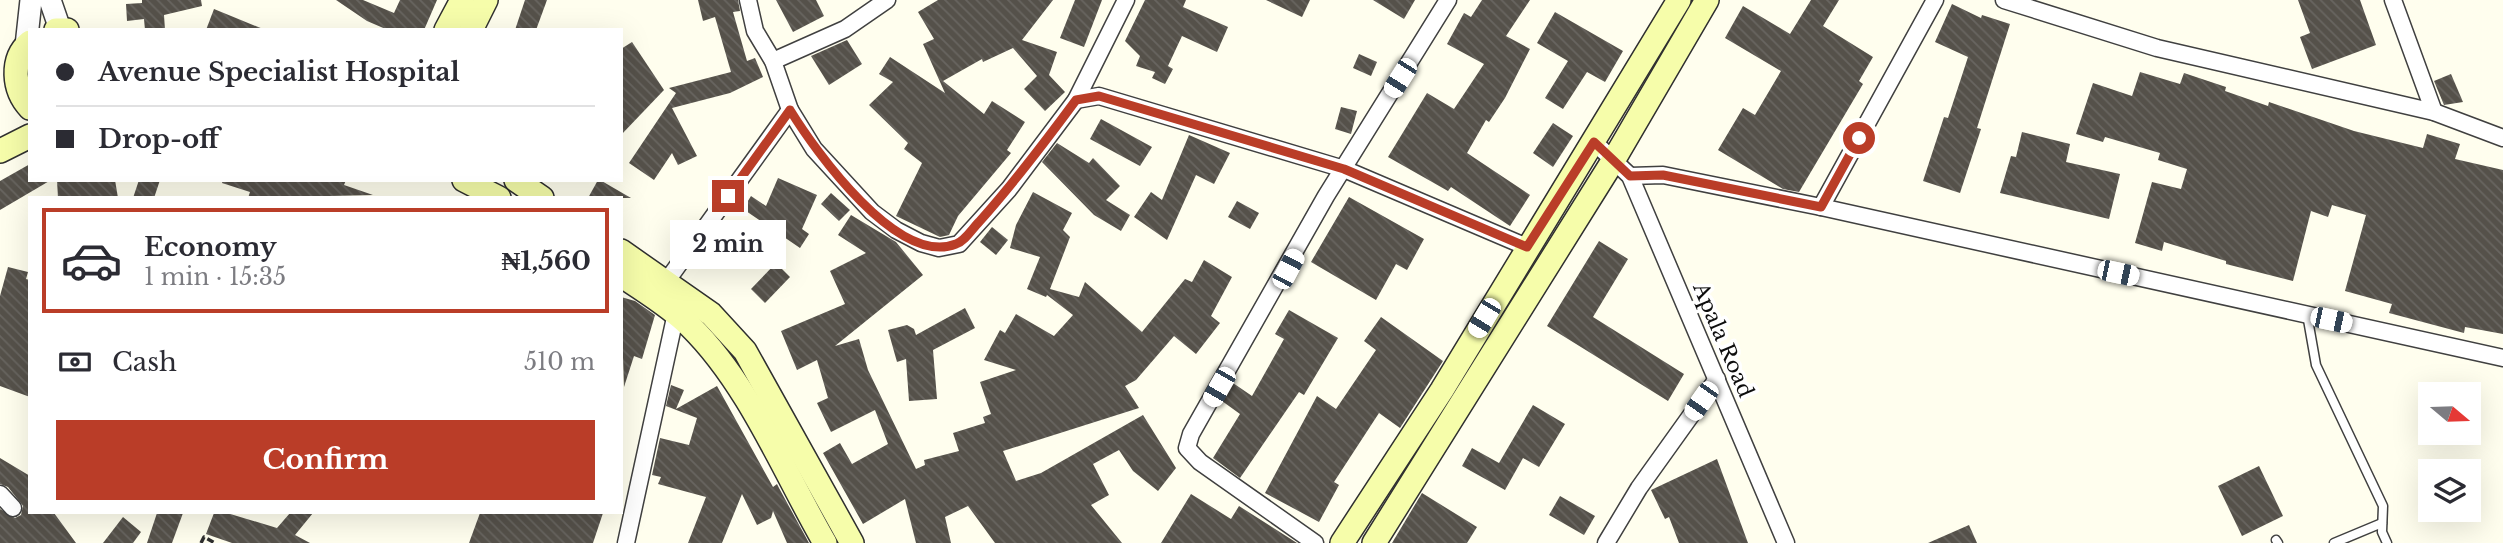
<!DOCTYPE html>
<meta charset="utf-8">
<style>
body{margin:0;font-family:"Libre Baskerville",serif;background:#f7f7f7;color:#2b2b33;height:100vh;display:flex;flex-direction:column;font-size:26px;white-space:nowrap}
*{box-sizing:border-box;margin:0}
p{font-size:23px;color:#7c7c81}
.icon{flex:none;width:38px;height:38px;fill:none;stroke:currentColor;stroke-width:2;stroke-linecap:round;stroke-linejoin:round}
.map{position:relative;flex:1;overflow:hidden}
.panel{position:absolute;left:28px;top:196px;width:595px;height:318px;display:flex;flex-direction:column;background:#fff;border-radius:0px;box-shadow:0 7px 28px #0002}
.panel>*{flex:none}
.hud{position:absolute;left:28px;top:28px;width:595px;height:154px;border-radius:0px;box-shadow:0 7px 28px #0002;display:grid;align-content:center;height:154px;padding:0 28px;background:#fff}
.needle{width:46px;rotate:109deg}
.buttons{position:absolute;left:2418px;top:382px;display:grid;gap:14px}
.buttons a{display:grid;place-items:center;width:63px;height:63px;border-radius:0px;background:#fff;box-shadow:0 7px 28px #0002;font-size:35px}
.end{position:absolute;width:32px;height:32px;margin:-16px;border:9px solid #ba3d28;background:#fff;box-shadow:0 0 0 4px #fff}
.from{border-radius:50%}
.bubble{position:absolute;height:49px;border-radius:0px;background:#fff;box-shadow:0 7px 28px #0002;font-size:23px;font-weight:700;line-height:49px;text-align:center}
.car{position:absolute;width:21px;height:42px;margin:-21px -10px;border-radius:9px;box-shadow:0 0 5px 2px #0007;background:linear-gradient(#fff 24%,#345 0 40%,#fff 0 76%,#345 0 86%,#fff 0)}
.hud b{display:flex;align-items:center;gap:24px;height:66px;font-size:26px}
.hud b+b{border-top:2px solid #e1e1e2}
.hud i{width:18px;height:18px;background:#2b2b33}
ul{padding:12px 0 0;list-style:none}
li{display:flex;align-items:center;gap:21px;height:105px;margin:0 14px 10px;padding:0 14px;border:4px solid transparent;border-radius:0px}
li div{flex:1}
li b{display:block;font-size:26px}
li em{font-style:normal;font-weight:700}
li.active{border-color:#ba3d28}
li>.icon{width:63px;height:63px;stroke-width:1.5}
.pay{display:flex;align-items:center;gap:18px;height:77px;padding:0 28px;font-size:26px}
.pay p{margin-inline-start:auto}
.button{display:flex;gap:14px;margin-top:auto;padding:14px 28px}
.button a{flex:1;height:80px;border-radius:0px;background:#ba3d28;color:#fff;font-size:28px;font-weight:700;line-height:80px;text-align:center}
.map>svg:first-child{display:block}
</style>
<div class="map">
<svg width="2503" height="543" viewBox="0 0 2503 543">
<defs>
<pattern id="building-back-hatch" width="6" height="6" patternUnits="userSpaceOnUse" patternTransform="scale(1.75)"><rect width="6" height="6" fill="#55514a"/><path d="M-1 5l2 2M0 0l6 6M5-1l2 2" fill="none" stroke="#686560"/></pattern>
</defs>
<rect width="100%" height="100%" fill="#fffeee"/>
<!-- building -->
<g fill="url(#building-back-hatch)">
<path d="M142,0H201L202,6L164,15L165,30H145L144,19L127,21L126,4L142,3Z"/>
<path d="M336,0H363L394,13L400,0H437L424,30H388L367,21Z"/>
<path d="M525,0H547L536,30H515Z"/>
<path d="M698,0H738L740,11L733,12L747,61L755,58L763,77L730,93L672,108L697,156L678,165L672,153L654,180L629,163L676,93L669,88L731,72L715,17L703,21Z"/>
<path d="M776,0H816L824,16L793,32Z"/>
<path d="M938,0H1053L1022,40L1057,52L1049,75L1065,92L1045,111L1024,89L1037,76L1013,48L983,62L982,59L943,81L984,114L992,101L1025,122L1007,150L1011,153L958,216L949,235L940,237L896,216L922,163L904,149L908,143L869,105L893,82L879,74L890,57L945,93L923,44L934,39L918,12Z"/>
<path d="M1075,0H1102L1084,47L1060,38Z"/>
<path d="M1145,0H1186L1183,7L1228,27L1217,52L1182,36L1168,66L1173,69L1165,84L1152,78L1155,72L1136,66L1140,56L1125,41Z"/>
<path d="M1266,0H1310L1302,17Z"/>
<path d="M1373,0H1415L1404,19Z"/>
<path d="M1482,0H1530L1506,36L1530,49L1505,98L1489,122L1486,120L1467,153L1530,195L1510,226L1451,187L1448,191L1388,157L1427,93L1454,109L1484,64L1447,44L1464,13L1471,17Z"/>
<path d="M1811,0H1839L1823,26L1873,57L1859,81L1863,84L1799,192L1783,189L1718,150L1743,108L1755,115L1781,71L1725,38L1743,6L1790,34Z"/>
<path d="M2298,0H2360L2376,45L2312,69L2300,37L2310,33Z"/>
<path d="M1952,4L1981,18L1982,15L2010,24L1977,128L1981,129L1960,193L1923,181L1944,117L1948,118L1968,57L1935,42Z"/>
<path d="M214,9L263,29L262,30H206Z"/>
<path d="M1555,12L1623,51L1605,82L1587,72L1563,109L1545,98L1568,61L1537,43Z"/>
<path d="M847,40L862,64L829,85L811,56Z"/>
<path d="M632,42L664,90L621,135V49Z"/>
<path d="M1359,54L1377,62L1371,76L1353,68Z"/>
<path d="M2140,72L2180,84L2184,73L2226,87L2225,91L2268,106L2269,102L2354,131L2423,148L2427,134L2460,144L2455,159L2503,170V334L2465,327L2464,333L2389,313L2392,304L2345,291L2366,215L2332,205L2328,217L2311,211L2293,281L2226,264V261L2164,242L2162,251L2135,243L2152,182L2181,189L2187,169L2158,160L2160,153L2105,137L2103,142L2076,134L2093,83L2132,96Z"/>
<path d="M2451,74L2463,102L2444,105L2434,81Z"/>
<path d="M1341,107L1357,111L1351,134L1335,129Z"/>
<path d="M1101,119L1152,147L1140,166L1090,139Z"/>
<path d="M1553,123L1573,136L1553,167L1533,153Z"/>
<path d="M2022,132L2070,144L2066,162L2120,174L2109,219L2000,193L2011,156L2016,157Z"/>
<path d="M1189,135L1230,153L1214,184L1196,175L1167,240L1134,217L1151,192L1162,200Z"/>
<path d="M1057,143L1089,163L1093,158L1120,186L1106,200L1130,215L1121,231L1094,215L1042,162Z"/>
<path d="M30,164V180H51L0,210V181Z"/>
<path d="M778,178L817,195L802,229L809,234L800,248L743,209L751,196L766,206Z"/>
<path d="M57,180H115L118,198H58Z"/>
<path d="M139,180H160L154,198H133Z"/>
<path d="M223,180H346L344,185L373,195L248,198L250,192L222,183Z"/>
<path d="M598,180H600L631,198H588Z"/>
<path d="M1033,192L1072,213L1063,230L1070,237L1050,289L1079,297L1085,282L1142,332L1185,279L1192,282L1204,260L1232,277L1211,316L1220,323L1196,354L1174,336L1136,380L1125,386L1139,408L1003,451L1016,481L1041,473L1143,415L1176,468L1158,491L1133,471L1119,450L1093,464L1109,495L1091,505L1122,543H995L968,506L945,517L951,543H916L905,499L863,524L823,453L840,443L852,464L888,444L875,410L831,432L817,403L828,398L817,360L797,370L781,331L845,304L830,271L866,253L838,235L851,215L896,242L923,275L835,346L859,339L868,370L916,469L925,465L924,460L959,451L953,433L985,423L983,417L991,414L980,382L1016,370L984,360L1000,330L1005,333L1016,314L1054,336L1073,315L1047,295L1046,297L1027,289L1040,257L1010,248L1016,225Z"/>
<path d="M831,193L850,210L839,221L821,204Z"/>
<path d="M1349,197L1424,239L1407,270L1396,264L1376,300L1311,262Z"/>
<path d="M1237,201L1259,213L1250,229L1228,217Z"/>
<path d="M992,227L1008,240L996,255L980,242Z"/>
<path d="M1599,241L1628,259L1593,317L1684,374L1668,401L1547,326Z"/>
<path d="M776,263L790,277L765,303L751,289Z"/>
<path d="M8,267L28,272L26,279L30,280V397L0,386V296Z"/>
<path d="M621,297L635,301L655,315L642,359L634,356L624,387Z"/>
<path d="M965,308L975,328L933,350L937,399L909,401L906,359L897,362L888,330L907,325L914,329L916,335Z"/>
<path d="M1289,310L1338,338L1304,395L1299,392L1240,478L1213,458L1240,414L1222,401L1233,383L1252,396L1284,339L1275,334Z"/>
<path d="M1381,317L1443,361L1400,428L1379,413L1334,482L1339,485L1319,522L1265,493L1317,396L1336,409L1376,350L1364,341Z"/>
<path d="M671,385L684,390L676,409L717,386L773,487L777,484L779,488L809,543H787L773,511L771,518L757,525L742,494L722,543H688L706,497L658,484L661,477L652,475L660,438L689,445L697,418L666,406Z"/>
<path d="M1533,405L1565,424L1539,467L1523,458L1505,490L1462,466L1472,448L1499,463Z"/>
<path d="M0,458L30,476V513H54L76,543H0V509L15,518L21,515L23,506L8,487L0,484Z"/>
<path d="M1717,459L1748,543H1679L1669,517L1665,519L1651,490Z"/>
<path d="M2259,466L2283,516L2242,536L2218,486Z"/>
<path d="M1422,493L1477,527L1467,543H1392Z"/>
<path d="M1191,494L1231,519L1239,506L1297,543H1161Z"/>
<path d="M1560,496L1595,516L1584,535L1549,515Z"/>
<path d="M157,513H183L172,543H147Z"/>
<path d="M214,513H227L277,528L290,513H313L295,535L310,543H232L206,534Z"/>
<path d="M480,513H603L593,543H469Z"/>
<path d="M123,517L141,532L133,543H103Z"/>
<path d="M1969,525L1977,543H1928Z"/>
</g>
<g fill="none" stroke-linecap="round" stroke-linejoin="round">
<defs>
<g id="service">
<path d="M2307,314L2316,365L2383,506L2382,532L2387,543"/>
<path d="M2276,540L2278,543"/>
<path d="M2334,543L2382,523"/>
</g>
<g id="minor">
<path d="M748,0L755,31L773,61L790,110L814,149L872,212L896,230L921,243L939,248L959,244L1009,189L1076,100L1126,0"/>
<path d="M2004,0L2157,48L2434,112L2503,138"/>
<path d="M2393,0L2434,112"/>
<path d="M773,61L845,29L887,0"/>
<path d="M1076,100L1099,96L1344,169L1527,247"/>
<path d="M1594,142L1630,176L1786,543"/>
<path d="M1630,176L1663,175L1821,207L2503,358"/>
<path d="M1821,207L1935,0"/>
<path d="M666,282L790,110"/>
<path d="M0,494L13,508"/>
<path d="M626,543L676,313"/>
<path d="M1315,543L1200,462L1187,448L1191,434L1326,196L1448,0"/>
<path d="M1606,543L1639,488L1717,379"/>
</g>
<g id="tertiary">
<path d="M50,0L60,29"/>
<path d="M26,46L31,0"/>
</g>
<g id="secondary">
<path d="M56,30H67"/>
<path d="M446,30L462,0"/>
<path d="M471,30L486,0"/>
<path d="M30,42C10,59 13,90 30,108"/>
<path d="M0,151L30,136"/>
<path d="M464,180L499,198"/>
<path d="M516,180L542,198"/>
<path d="M621,251L711,314L745,351L852,543"/>
<path d="M621,275C644,291 670,306 690,326C749,384 784,472 825,543"/>
<path d="M1342,543L1442,390L1679,0"/>
<path d="M1374,543L1613,161L1707,0"/>
</g>
</defs>
<!-- service casing -->
<use href="#service" stroke="#404040" stroke-width="11"/>
<!-- minor casing -->
<use href="#minor" stroke="#404040" stroke-width="19"/>
<!-- tertiary casing -->
<use href="#tertiary" stroke="#404040" stroke-width="24"/>
<!-- secondary casing -->
<use href="#secondary" stroke="#2f2f2f" stroke-width="26"/>
<!-- path -->
<path stroke="#2f2f2f" stroke-width="3.5" stroke-dasharray="7 3.5" stroke-linecap="butt" d="M201,543L204,537L215,543"/>
<!-- service -->
<use href="#service" stroke="#fff" stroke-width="8"/>
<!-- minor -->
<use href="#minor" stroke="#fff" stroke-width="16"/>
<!-- tertiary -->
<use href="#tertiary" stroke="#fff" stroke-width="21"/>
<!-- secondary -->
<use href="#secondary" stroke="#f6fdaa" stroke-width="23"/>
</g>
<g fill="none" stroke-linecap="round" stroke-linejoin="round">
<!-- route -->
<path stroke="#ba3d28" stroke-width="9" d="M728,196L790,110C816,152 898,267 956,244C965,241 972,229 979,222C1014,183 1045,142 1076,100L1099,96L1344,169L1527,247L1594,142L1630,176L1663,175L1821,207L1859,138"/>
</g>
<g text-anchor="middle" stroke-width="7" stroke-linejoin="round" paint-order="stroke">
<!-- street labels -->
<g font-size="21" fill="#0d0d0d" stroke="#fff">
<text transform="translate(1723 340) rotate(67)" y="7">Apala Road</text>
</g>
</g>
</svg>
<div class="buttons">
<a><svg class="needle" viewBox="-14 -14 28 28"><path d="M0-13l5 13h-10z" fill="#e53935"/><path d="M0 13l5-13h-10z" fill="#7c7c81"/></svg></a>
<a><svg class="icon" aria-label="layers" viewBox="0 0 24 24"><path d="M12 4l9 5-9 5-9-5zM3 14l9 5 9-5"/></svg></a>
</div>
<i class="end from" style="left:1859px;top:138px"></i>
<i class="end" style="left:728px;top:196px"></i>
<div class="bubble" style="left:670px;top:220px;width:116px">2 min</div>
<i class="car" style="left:1400px;top:78px;rotate:212deg"></i>
<i class="car" style="left:1288px;top:269px;rotate:28deg"></i>
<i class="car" style="left:2118px;top:273px;rotate:102deg"></i>
<i class="car" style="left:1484px;top:318px;rotate:211deg"></i>
<i class="car" style="left:2331px;top:320px;rotate:102deg"></i>
<i class="car" style="left:1219px;top:387px;rotate:210deg"></i>
<i class="car" style="left:1701px;top:401px;rotate:215deg"></i>
<div class="hud">
<b><i class="from"></i>Avenue Specialist Hospital</b>
<b><i></i>Drop-off</b>
</div>
<section class="panel">
<ul>
<li class="active"><svg class="icon" aria-label="car" viewBox="0 0 24 24"><path d="M5 17H2v-5l4-1 3-4h7l3 4 3 1v5h-3M9 17h6M6 11h13"/><circle cx="7" cy="17" r="2"/><circle cx="17" cy="17" r="2"/></svg><div><b>Economy</b><p>1 min · 15:35</p></div><em>₦1,560</em></li>
</ul>
<div class="pay"><svg class="icon" aria-label="cash" viewBox="0 0 24 24"><path d="M3 7h18v10H3z"/><circle cx="12" cy="12" r="2"/></svg>Cash<p>510 m</p></div>
<div class="button"><a>Confirm</a></div>
</section>
</div>
